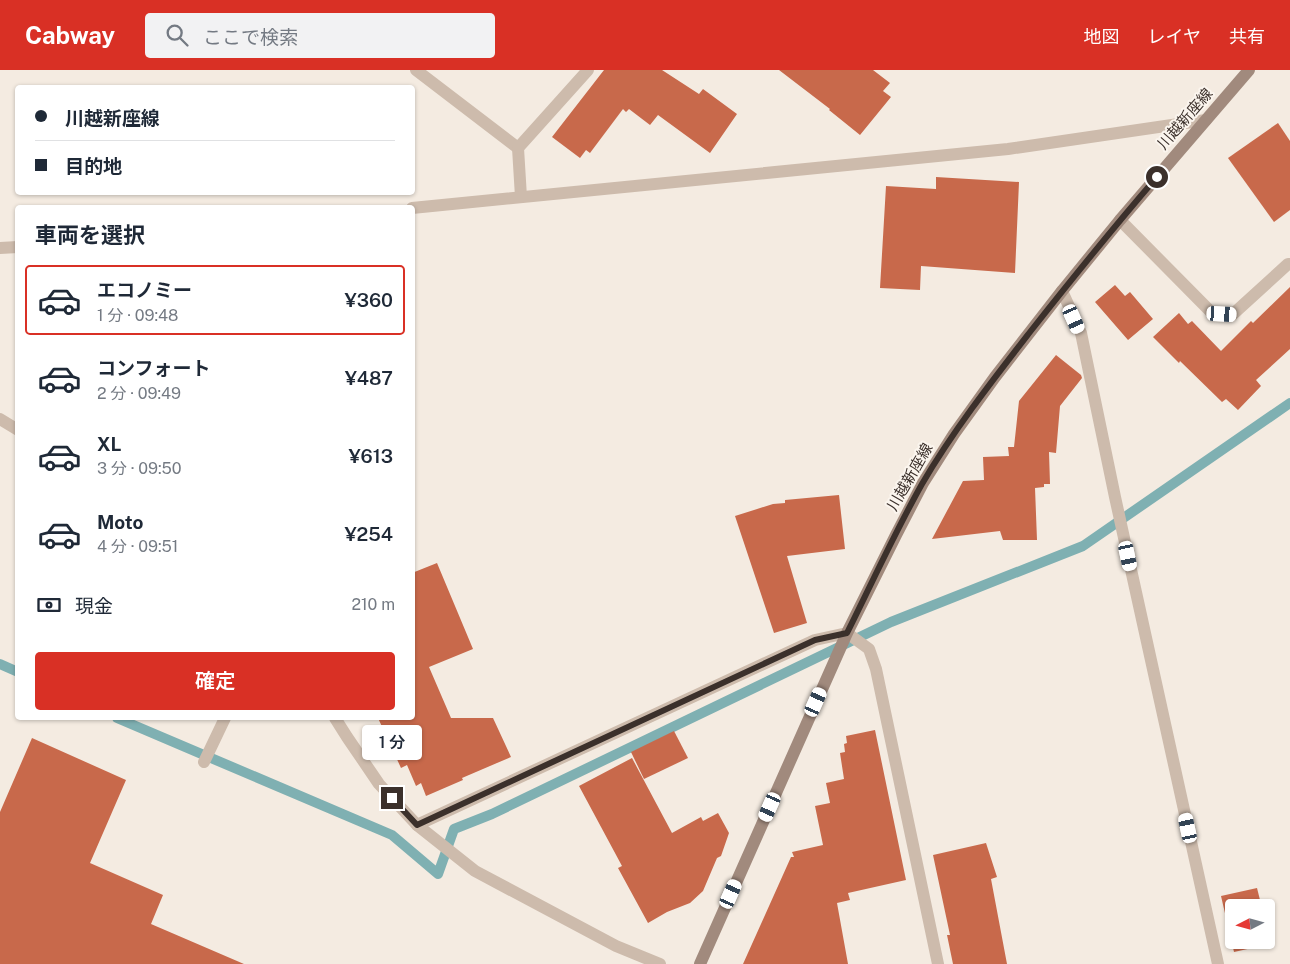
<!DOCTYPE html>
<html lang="ja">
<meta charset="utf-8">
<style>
body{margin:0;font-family:"Public Sans","Noto Sans JP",sans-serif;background:#f2f2f3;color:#1f2937;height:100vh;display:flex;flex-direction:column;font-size:19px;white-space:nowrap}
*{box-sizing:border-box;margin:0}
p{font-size:16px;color:#747a83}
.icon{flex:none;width:28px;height:28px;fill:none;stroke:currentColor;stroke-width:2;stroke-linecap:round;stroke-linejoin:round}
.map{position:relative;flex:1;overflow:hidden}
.sheet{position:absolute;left:15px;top:135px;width:400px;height:515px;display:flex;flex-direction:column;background:#fff;border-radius:5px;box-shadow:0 1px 4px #0004}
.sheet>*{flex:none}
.hud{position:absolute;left:15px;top:15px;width:400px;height:110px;border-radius:5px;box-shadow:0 1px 4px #0004;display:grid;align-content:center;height:110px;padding:0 20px;background:#fff}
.needle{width:32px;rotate:264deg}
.tools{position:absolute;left:1225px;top:829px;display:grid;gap:10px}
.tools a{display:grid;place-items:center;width:50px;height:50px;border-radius:5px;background:#fff;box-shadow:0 1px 4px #0004;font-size:25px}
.end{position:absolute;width:22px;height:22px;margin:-11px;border:6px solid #3b302b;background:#fff;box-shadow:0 0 0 2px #fff}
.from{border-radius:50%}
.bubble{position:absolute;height:35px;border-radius:5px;background:#fff;box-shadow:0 1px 4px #0004;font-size:16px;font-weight:600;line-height:35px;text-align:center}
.car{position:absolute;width:15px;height:30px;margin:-15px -8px;border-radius:6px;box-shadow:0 0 4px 1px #0007;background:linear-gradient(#fff 24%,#345 0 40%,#fff 0 76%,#345 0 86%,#fff 0)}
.hud b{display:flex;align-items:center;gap:18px;height:48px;font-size:19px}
.hud b+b{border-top:1px solid #e0e1e3}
.hud i{width:12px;height:12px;background:#1f2937}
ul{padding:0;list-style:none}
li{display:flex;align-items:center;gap:15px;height:70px;margin:0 10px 8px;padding:0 10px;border:2px solid transparent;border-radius:5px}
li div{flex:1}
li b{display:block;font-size:19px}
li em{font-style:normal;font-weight:600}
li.active{border-color:#d93025}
li>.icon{width:45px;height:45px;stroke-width:1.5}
h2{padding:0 20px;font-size:22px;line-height:60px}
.pay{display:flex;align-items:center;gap:12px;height:55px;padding:0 20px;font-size:19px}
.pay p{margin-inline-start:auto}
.primary-button{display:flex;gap:10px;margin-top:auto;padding:10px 20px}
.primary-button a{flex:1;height:58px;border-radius:5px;background:#d93025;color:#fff;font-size:20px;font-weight:600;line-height:58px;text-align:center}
header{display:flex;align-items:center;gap:30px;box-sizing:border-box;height:70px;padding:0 25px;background:#d93025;color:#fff}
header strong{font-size:24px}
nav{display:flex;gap:28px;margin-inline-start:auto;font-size:18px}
.search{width:350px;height:45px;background:#f2f2f3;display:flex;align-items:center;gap:12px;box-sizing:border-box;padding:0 18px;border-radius:5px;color:#747a83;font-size:19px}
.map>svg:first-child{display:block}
</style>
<header>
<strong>Cabway</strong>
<div class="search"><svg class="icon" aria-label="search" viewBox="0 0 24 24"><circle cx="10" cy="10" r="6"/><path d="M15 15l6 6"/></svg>ここで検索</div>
<nav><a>地図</a><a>レイヤ</a><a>共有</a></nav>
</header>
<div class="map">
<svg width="1290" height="894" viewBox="0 0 1290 894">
<rect width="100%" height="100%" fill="#f4ebe1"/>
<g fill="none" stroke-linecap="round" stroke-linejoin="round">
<!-- stream -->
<g stroke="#7fb0b2" stroke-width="10">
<path d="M0,594L18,602"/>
<path d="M117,648L392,765L438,804L454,759L492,744L891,552L1083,476L1290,333"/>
</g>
</g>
<!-- building -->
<g fill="#c8694b">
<path d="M604,0H662L699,24L703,19L737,44L710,83L658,45L650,55L629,39L626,42L623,39L590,83L586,80L580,88L552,67Z"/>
<path d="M779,0H873L890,13L883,21L891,27L860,65L829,40L830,39Z"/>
<path d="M1278,53L1290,71V140L1274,152L1228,88Z"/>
<path d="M936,107L1019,112L1015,203L921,196L920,220L880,218L886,116L936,119Z"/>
<path d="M1115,215L1125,226L1130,222L1153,249L1128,270L1095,232Z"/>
<path d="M1290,217V279L1256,310L1261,316L1238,340L1226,329L1222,332L1180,291L1179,293L1153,267L1179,243L1188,254L1192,251L1221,281L1251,251L1253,253Z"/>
<path d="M1056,285L1081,305L1082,308L1060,336L1056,383L1049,382L1050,414H1044V417L1035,418L1037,470H1003L1000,461L932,469L963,411L984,410L983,387L1009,386L1008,377H1014L1019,331Z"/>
<path d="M839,425L845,479L787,486L807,553L774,563L735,446L773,434L785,433V430Z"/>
<path d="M437,493L473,579L429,597L451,648H493L511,687L462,708L463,710L426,726L421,713L416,716L407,695L401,698L378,648H412V503Z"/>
<path d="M875,660L906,810L848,823L850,830L837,833L848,894H743L791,787H794L792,782L823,775L815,736L830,733L826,713L844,709L840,683L845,682L844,674L847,673L846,666Z"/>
<path d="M674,661L688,688L644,709L631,682Z"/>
<path d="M32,668L126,710L90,793L163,825L151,854L244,894H0V742Z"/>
<path d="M632,688L672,763L701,747L703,751L718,743L729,763L721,786L717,788L703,821L690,833L667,842L648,853L618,798L622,796L579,716Z"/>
<path d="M986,773L997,807L991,809L1007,894H953L947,865H950L933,785Z"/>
<path d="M1257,818L1262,838H1234V870H1266V858L1270,874L1234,882L1221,826Z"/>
</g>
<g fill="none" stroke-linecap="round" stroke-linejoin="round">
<!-- service -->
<g stroke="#cdbbac" stroke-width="12">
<path d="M1120,150L1212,243L1232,245L1288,194H1290"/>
<path d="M204,692L225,648"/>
</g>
<!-- minor -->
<g stroke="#cdbbac" stroke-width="12">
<path d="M416,0L518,78"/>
<path d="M521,127L518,78L588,0"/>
<path d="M412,138L1008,79L1206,50"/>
<path d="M0,178L18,177"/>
<path d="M1062,221L1081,263L1115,427L1218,894"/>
<path d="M0,349L18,360"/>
<path d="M335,648L347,667L379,714L417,755L475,801L616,876L660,894"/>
<path d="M417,755L815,570L847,563L869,579L876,599L938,894"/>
</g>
<!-- secondary -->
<path stroke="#a18a7d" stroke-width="12" d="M700,894L847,563L896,465L923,413L954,364L995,307L1062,221L1120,150L1249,0"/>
</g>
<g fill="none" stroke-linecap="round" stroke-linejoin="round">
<!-- route -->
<path stroke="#3b302b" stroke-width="6" d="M392,728L417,755L815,570L847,563C872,513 895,462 922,414C953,361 992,311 1030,262C1071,210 1113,158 1157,107"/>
</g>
<g text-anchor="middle" stroke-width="4" stroke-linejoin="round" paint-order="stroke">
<!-- street labels -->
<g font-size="15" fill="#3b302b" stroke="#fbf5ee">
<text transform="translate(1185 49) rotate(-49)" y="5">川越新座線</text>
<text transform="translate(910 407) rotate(-60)" y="5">川越新座線</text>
</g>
</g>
</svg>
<div class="tools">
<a><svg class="needle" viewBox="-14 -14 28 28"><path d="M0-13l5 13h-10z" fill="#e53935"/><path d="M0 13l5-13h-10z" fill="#747a83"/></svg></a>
</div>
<i class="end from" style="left:1157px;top:107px"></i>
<i class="end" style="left:392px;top:728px"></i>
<div class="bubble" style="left:362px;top:655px;width:60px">1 分</div>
<i class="car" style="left:1222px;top:244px;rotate:93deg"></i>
<i class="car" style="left:1074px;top:249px;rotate:156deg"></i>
<i class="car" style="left:1128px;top:486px;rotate:168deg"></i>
<i class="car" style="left:816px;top:632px;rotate:24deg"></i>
<i class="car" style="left:770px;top:737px;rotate:204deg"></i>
<i class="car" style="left:1188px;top:758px;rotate:348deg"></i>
<i class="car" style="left:731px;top:824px;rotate:24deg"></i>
<div class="hud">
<b><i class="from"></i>川越新座線</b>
<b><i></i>目的地</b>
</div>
<section class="sheet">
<h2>車両を選択</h2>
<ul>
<li class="active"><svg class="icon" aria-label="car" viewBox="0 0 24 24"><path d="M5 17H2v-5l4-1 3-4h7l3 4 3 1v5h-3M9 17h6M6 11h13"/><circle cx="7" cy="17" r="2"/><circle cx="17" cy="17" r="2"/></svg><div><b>エコノミー</b><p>1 分 · 09:48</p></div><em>¥360</em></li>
<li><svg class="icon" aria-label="car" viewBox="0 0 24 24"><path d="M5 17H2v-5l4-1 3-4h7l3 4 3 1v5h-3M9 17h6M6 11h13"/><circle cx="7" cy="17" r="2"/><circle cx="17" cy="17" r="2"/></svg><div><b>コンフォート</b><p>2 分 · 09:49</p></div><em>¥487</em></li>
<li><svg class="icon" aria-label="car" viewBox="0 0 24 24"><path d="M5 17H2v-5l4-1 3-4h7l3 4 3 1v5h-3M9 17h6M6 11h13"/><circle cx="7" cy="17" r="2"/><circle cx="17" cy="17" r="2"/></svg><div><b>XL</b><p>3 分 · 09:50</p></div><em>¥613</em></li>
<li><svg class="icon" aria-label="car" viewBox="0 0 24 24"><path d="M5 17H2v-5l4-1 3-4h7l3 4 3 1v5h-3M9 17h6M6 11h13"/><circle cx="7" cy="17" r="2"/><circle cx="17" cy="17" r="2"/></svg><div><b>Moto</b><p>4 分 · 09:51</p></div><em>¥254</em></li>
</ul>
<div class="pay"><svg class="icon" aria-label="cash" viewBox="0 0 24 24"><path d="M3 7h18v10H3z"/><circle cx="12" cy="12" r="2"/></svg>現金<p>210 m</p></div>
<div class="primary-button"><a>確定</a></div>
</section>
</div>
